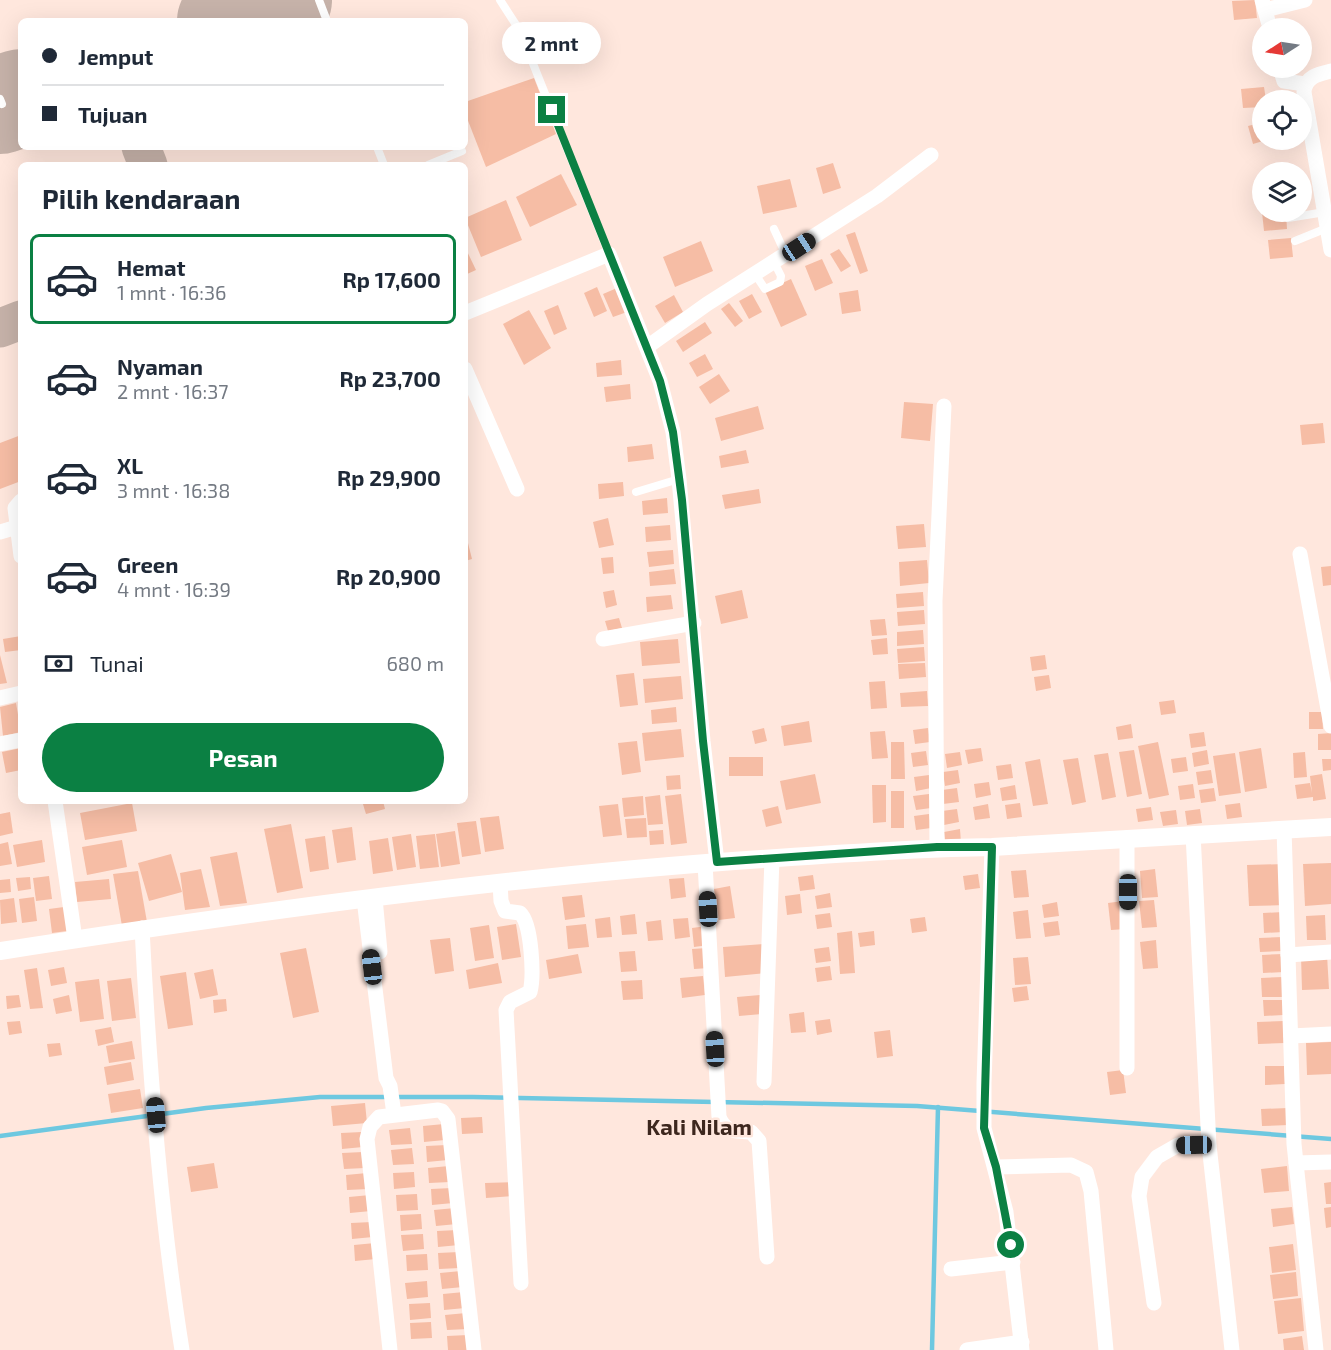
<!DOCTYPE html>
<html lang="id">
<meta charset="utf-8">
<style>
body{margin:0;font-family:"Exo 2",sans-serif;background:#f6f6f7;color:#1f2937;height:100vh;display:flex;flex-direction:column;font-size:22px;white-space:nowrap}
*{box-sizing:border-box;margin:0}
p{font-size:20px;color:#747a83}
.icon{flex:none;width:33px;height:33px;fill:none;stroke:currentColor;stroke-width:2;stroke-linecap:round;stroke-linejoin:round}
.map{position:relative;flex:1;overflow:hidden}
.sheet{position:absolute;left:18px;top:162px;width:450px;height:642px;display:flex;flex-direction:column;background:#fff;border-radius:9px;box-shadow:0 6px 24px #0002}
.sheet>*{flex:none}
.hud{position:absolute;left:18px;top:18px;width:450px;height:132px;border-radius:9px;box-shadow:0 6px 24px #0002;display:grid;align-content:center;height:132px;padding:0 24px;background:#fff}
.needle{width:39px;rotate:258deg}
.fabs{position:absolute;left:1252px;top:18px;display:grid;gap:12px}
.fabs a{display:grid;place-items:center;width:60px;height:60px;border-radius:50%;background:#fff;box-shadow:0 6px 24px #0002;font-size:30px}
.end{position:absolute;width:27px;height:27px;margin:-14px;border:8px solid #0b8043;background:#fff;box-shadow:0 0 0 3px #fff}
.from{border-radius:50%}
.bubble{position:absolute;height:42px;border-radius:21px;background:#fff;box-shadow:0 6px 24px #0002;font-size:20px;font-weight:700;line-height:42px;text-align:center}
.car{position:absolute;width:18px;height:36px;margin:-18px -9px;border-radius:8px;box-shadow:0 0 4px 2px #0007;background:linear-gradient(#222 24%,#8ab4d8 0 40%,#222 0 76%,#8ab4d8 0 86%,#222 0)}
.hud b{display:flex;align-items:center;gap:21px;height:57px;font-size:22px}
.hud b+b{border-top:2px solid #e0e1e3}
.hud i{width:15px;height:15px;background:#1f2937}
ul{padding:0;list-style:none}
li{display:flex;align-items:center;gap:18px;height:90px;margin:0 12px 9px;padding:0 12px;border:3px solid transparent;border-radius:9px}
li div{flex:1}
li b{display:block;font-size:22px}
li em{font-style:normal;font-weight:700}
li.active{border-color:#0b8043}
li>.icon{width:54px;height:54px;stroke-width:1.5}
h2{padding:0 24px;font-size:27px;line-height:72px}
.pay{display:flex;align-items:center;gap:15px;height:66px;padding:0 24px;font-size:22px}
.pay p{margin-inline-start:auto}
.cta{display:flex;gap:12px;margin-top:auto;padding:12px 24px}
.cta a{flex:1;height:69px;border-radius:36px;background:#0b8043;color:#fff;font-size:24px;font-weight:700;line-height:69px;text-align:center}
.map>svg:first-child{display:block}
</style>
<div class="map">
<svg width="1331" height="1350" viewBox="0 0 1331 1350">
<rect width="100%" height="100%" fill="#ffe7dd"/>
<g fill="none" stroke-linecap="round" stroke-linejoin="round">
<!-- stream -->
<g stroke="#6ec8e0" stroke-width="4.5">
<path d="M0,1136L206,1108L320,1097H473L917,1106L1331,1139"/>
<path d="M932,1350L938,1107"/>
</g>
<!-- taxiway -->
<g stroke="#c6b2a9" stroke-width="39">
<path d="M141,147L148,165"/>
<path d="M0,328L21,320"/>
</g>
<!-- runway -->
<g stroke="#c6b2a9" stroke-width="98">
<path d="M226,21L283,0"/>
<path d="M0,105L21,98"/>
</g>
</g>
<!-- building -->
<g fill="#f6bda5">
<path d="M1255,0L1257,18L1234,20L1232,1Z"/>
<path d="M534,78L556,134L486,167L465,113V102Z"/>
<path d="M1264,87L1266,100H1263V107L1243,108L1241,89Z"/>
<path d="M1260,123L1263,141L1253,144L1248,126Z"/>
<path d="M833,163L841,188L823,194L816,168Z"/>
<path d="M561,174L577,205L530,227L516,197Z"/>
<path d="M790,179L797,207L763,214L757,186Z"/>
<path d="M506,200L522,240L481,257L465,218Z"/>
<path d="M1262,212H1286L1287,229L1264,231Z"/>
<path d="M855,232L868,271L860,274L846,235Z"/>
<path d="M1291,238L1293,257L1270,259L1268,240Z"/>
<path d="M701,241L713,271L675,287L663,257Z"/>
<path d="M465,247L476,270L465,275Z"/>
<path d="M839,249L851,266L841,272L830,254Z"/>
<path d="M822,259L833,283L815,291L805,266Z"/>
<path d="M791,279L807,315L781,327L765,291Z"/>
<path d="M597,287L607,311L594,317L584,293Z"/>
<path d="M617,288L627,312L613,317L603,294Z"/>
<path d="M858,290L861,311L842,314L839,293Z"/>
<path d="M752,294L762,312L749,319L739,301Z"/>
<path d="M674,295L683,312L665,323L655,306Z"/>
<path d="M729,303L743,321L735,327L721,309Z"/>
<path d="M558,305L567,329L554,335L544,311Z"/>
<path d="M529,310L551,348L524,365L503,324Z"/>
<path d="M705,322L712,333L683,352L676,341Z"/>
<path d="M705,354L713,369L697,377L689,363Z"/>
<path d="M621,360L622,375L597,377L596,363Z"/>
<path d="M719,374L730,391L710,404L699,387Z"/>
<path d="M630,384L631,399L606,402L604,387Z"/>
<path d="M904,402L933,404L930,441L901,438Z"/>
<path d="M758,406L764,429L721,441L715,418Z"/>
<path d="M1323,423L1325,443L1302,445L1300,425Z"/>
<path d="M21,435V481L0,489V443Z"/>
<path d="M652,444L654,459L628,462L627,447Z"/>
<path d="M746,450L749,463L721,468L719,456Z"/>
<path d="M623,482L624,496L599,499L598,484Z"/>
<path d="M759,489L761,503L725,509L722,495Z"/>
<path d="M667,498L668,513L643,515L642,501Z"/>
<path d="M608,518L614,545L599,548L593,522Z"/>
<path d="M924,524L926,547L898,549L896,526Z"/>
<path d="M670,525L671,540L646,542L645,527Z"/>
<path d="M465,531L472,559L465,561Z"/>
<path d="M673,550L674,564L649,567L647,552Z"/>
<path d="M613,557L614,573L603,574L601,558Z"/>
<path d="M927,560L929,583L900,586L899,562Z"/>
<path d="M1331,566V585L1323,586L1321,567Z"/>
<path d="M674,569L676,584L650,586L649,572Z"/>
<path d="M614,590L617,605L606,608L603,592Z"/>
<path d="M742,590L748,618L721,624L715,596Z"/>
<path d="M923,592L924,606L897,608L896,594Z"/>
<path d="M671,595L673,609L647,612L646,597Z"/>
<path d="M924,610L925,624L898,626L897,612Z"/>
<path d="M619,618L622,628L608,631L605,621Z"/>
<path d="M885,619L887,635L872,636L870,620Z"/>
<path d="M923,630L924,644L897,646V632Z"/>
<path d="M21,636V650L5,652L3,639Z"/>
<path d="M887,638L888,654L873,655L871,640Z"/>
<path d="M678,639L680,663L642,666L640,642Z"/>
<path d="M924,647L925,661L898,663L897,649Z"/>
<path d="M0,655L7,683L0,684Z"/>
<path d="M1045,655L1047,669L1032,671L1030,657Z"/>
<path d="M925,663L926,677L899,679L898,664Z"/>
<path d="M634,673L638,705L620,707L616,675Z"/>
<path d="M1049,675L1051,688L1036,691L1034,677Z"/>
<path d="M681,676L683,699L645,703L643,679Z"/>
<path d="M885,681L887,708L871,709L869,682Z"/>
<path d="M927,691L928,706L901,707L900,693Z"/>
<path d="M1174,700L1176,713L1161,715L1159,702Z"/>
<path d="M16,703L21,732L3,736L0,707Z"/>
<path d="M676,707L677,722L652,724L651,710Z"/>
<path d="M1309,712H1322L1323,729H1309Z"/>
<path d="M809,721L812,742L784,746L781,726Z"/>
<path d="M1131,724L1133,738L1118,740L1116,727Z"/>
<path d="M764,728L767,741L755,744L752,731Z"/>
<path d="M928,728L930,742L915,744L913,730Z"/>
<path d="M681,729L684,757L645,761L642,733Z"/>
<path d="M885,731L888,758L872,759L870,732Z"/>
<path d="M1204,732L1206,746L1191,748L1189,734Z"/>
<path d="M1331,733V750H1318V734Z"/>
<path d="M637,741L641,772L622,775L618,743Z"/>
<path d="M891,742H904L905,779H891Z"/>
<path d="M1158,742L1169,795L1149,799L1138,746Z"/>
<path d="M21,748V770L6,773L2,752Z"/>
<path d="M981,748L983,761L968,764L965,750Z"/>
<path d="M1261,748L1267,788L1245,792L1239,752Z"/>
<path d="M1134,750L1142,794L1127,797L1119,752Z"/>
<path d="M1207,750L1209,764L1194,767L1192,753Z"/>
<path d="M926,751L928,765L913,767L911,753Z"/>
<path d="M960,752L962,765L947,768L945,754Z"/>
<path d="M1305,752L1307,777L1294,778L1293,753Z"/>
<path d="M1108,753L1116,797L1102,800L1094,755Z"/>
<path d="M1235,753L1241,793L1219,796L1213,756Z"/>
<rect x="729" y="757" width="34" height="19"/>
<path d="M1186,757L1188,771L1173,773L1171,759Z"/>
<path d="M1078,758L1086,802L1072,805L1063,760Z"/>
<path d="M1040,759L1048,804L1033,806L1025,762Z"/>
<path d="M1322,759H1331V770L1323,771Z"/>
<path d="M1011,764L1013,778L998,780L996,766Z"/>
<path d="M958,770L960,783L945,786L943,772Z"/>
<path d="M1211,770L1213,783L1198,785L1196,772Z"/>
<path d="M815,774L821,803L786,810L780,781Z"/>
<path d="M1322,774L1326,799L1313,801V797L1297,799L1295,785L1310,783L1312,793L1310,776Z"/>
<path d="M680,775L681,789L667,790L666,776Z"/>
<path d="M929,775L931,788L916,791L914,777Z"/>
<path d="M989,782L991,795L976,798L974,784Z"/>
<path d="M1193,784L1195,798L1180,800L1178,786Z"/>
<path d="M872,785H886V822L873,823Z"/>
<path d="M1015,785L1017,799L1002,801L1000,788Z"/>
<path d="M957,788L959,802L943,804L942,790Z"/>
<path d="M1214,788L1216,801L1201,803L1199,790Z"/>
<rect x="891" y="791" width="13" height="37"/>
<path d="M681,794L687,843L671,845L665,796Z"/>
<path d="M929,794L931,808L916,810L913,796Z"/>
<path d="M660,795L663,824L648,825L645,797Z"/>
<path d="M643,796L644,815L624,817L622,798Z"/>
<path d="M362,801H383L385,809L366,814Z"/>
<path d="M132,803L137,831L85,840L80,813Z"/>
<path d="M1020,803L1022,817L1007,819L1005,805Z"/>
<path d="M1240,803L1242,817L1227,819L1225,805Z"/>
<path d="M618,804L622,835L603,837L599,806Z"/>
<path d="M988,804L990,818L975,820L973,807Z"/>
<path d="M778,806L782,823L766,827L762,810Z"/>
<path d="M1151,807L1153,820L1138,822L1136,809Z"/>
<path d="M957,809L959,822L944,825L942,811Z"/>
<path d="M1200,809L1202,823L1187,825L1185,811Z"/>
<path d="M1176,810L1178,824L1163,826L1160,812Z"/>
<path d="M10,812L13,833L0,836V814Z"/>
<path d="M929,814L931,828L916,830L914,816Z"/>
<path d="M499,816L504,849L485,852L480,818Z"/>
<path d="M646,818L647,837L627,838L625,819Z"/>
<path d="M476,821L481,854L462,857L457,823Z"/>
<path d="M291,824L303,888L277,893L264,829Z"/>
<path d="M352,827L356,860L337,863L332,830Z"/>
<path d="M960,829L961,843L946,846L944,832Z"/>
<path d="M663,830L664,844L650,845L649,831Z"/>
<path d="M455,831L460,864L441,867L436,834Z"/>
<path d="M411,834L416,867L397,870L392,837Z"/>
<path d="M435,834L439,867L420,869L416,836Z"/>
<path d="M325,836L329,869L310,872L305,839Z"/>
<path d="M388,838L393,871L373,874L369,841Z"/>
<path d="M42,840L45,862L17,867L13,845Z"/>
<path d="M122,840L127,867L87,875L82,847Z"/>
<path d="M8,842L12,864L0,866V844Z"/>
<path d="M237,852L247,903L220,906L210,857Z"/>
<path d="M171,854L182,892L149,901L138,863Z"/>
<path d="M1331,863V904L1305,906L1303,864Z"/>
<path d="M1285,864L1286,905L1249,906L1247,865Z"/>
<path d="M201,869L210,907L185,910L180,873Z"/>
<path d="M1155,869L1158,897L1142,898L1140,871Z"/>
<path d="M1026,870L1029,897L1014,898L1011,871Z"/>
<path d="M138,871L147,922L122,926L113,874Z"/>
<path d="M978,874L980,888L965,890L963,876Z"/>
<path d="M813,875L815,889L800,891L798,877Z"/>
<path d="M49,876L52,899L36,901L33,878Z"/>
<path d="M30,877L31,889L18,891L16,878Z"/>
<path d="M684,878L686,897L671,899L669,879Z"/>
<path d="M10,879L11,892L0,893V880Z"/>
<path d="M109,879L111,899L77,902L75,882Z"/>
<path d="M730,886L735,918L719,920L714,889Z"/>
<path d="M830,893L832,907L817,909L815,896Z"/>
<path d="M800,894L802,913L787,915L785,896Z"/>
<path d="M582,895L585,917L565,920L562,897Z"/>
<path d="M34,897L37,921L22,923L19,899Z"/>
<path d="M14,898L17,922L1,924L0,900Z"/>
<path d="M1154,900L1157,927L1142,928L1139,901Z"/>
<path d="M1123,901L1126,929L1111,930L1108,903Z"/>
<path d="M1057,902L1059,916L1044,918L1042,905Z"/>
<path d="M64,907L67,931L52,933L49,909Z"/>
<path d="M1028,910L1031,938L1016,939L1013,912Z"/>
<path d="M1283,912L1284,932L1264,933L1263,913Z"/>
<path d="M830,913L832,927L817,929L815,915Z"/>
<path d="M635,914L637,934L622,935L620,916Z"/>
<path d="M1325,915L1326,940H1307L1306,916Z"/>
<path d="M610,917L612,937L597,938L595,919Z"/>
<path d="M925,917L927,931L912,933L910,919Z"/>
<path d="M688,918L690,937L675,939L673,919Z"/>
<path d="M661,920L663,940L648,941L646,922Z"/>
<path d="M1058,921L1060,935L1045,937L1043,923Z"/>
<path d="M516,924L521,957L502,960L497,927Z"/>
<path d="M586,924L589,947L568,949L566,926Z"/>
<path d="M489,925L494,958L475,961L470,928Z"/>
<path d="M707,926L709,945L694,947L692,928Z"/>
<path d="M852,931L855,973L840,974L837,933Z"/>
<path d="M874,931L875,945L860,947L858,933Z"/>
<path d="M1283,937V951L1260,952L1259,938Z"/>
<path d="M450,938L454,971L435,974L430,940Z"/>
<path d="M1156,940L1158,968L1143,969L1140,942Z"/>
<path d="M764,944L766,973L725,977L723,947Z"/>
<path d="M829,947L831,961L816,963L814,949Z"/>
<path d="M306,948L319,1012L293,1018L280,953Z"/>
<path d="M707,948L709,968L694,969L692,949Z"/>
<path d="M635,951L637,971L621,972L619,952Z"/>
<path d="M578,954L582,973L549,979L546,960Z"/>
<path d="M1283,954L1284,972L1263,973L1262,955Z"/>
<path d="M1327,955L1329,989L1302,990L1301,956Z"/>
<path d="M1028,957L1031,984L1015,985L1013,958Z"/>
<path d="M498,963L502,983L469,989L466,970Z"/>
<path d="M830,966L832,980L817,982L815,968Z"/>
<path d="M64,967L67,983L51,986L48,970Z"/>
<path d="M37,968L43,1008L30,1009L24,970Z"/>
<path d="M213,969L218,995L200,999L194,973Z"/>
<path d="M186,972L193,1025L168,1029L160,976Z"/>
<path d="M703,976L705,995L682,998L680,978Z"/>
<path d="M1283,977L1284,997H1262L1261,978Z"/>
<path d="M131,978L136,1018L112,1021L107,981Z"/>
<path d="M99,979L104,1019L80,1022L75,982Z"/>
<path d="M642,980L643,999L623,1000L621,981Z"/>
<path d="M1027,986L1029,1000L1014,1002L1012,988Z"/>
<path d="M19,995L21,1007L7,1009L6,996Z"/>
<path d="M69,995L72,1011L56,1014L53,999Z"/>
<path d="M760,995L762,1014L739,1016L737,997Z"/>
<path d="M226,999L227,1011L214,1013L213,1000Z"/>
<path d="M1263,1000H1283V1015L1264,1016Z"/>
<path d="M804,1012L806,1032L791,1033L789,1014Z"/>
<path d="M830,1019L832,1032L817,1035L815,1021Z"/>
<path d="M20,1021L22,1033L9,1035L7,1022Z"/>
<path d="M1284,1021L1285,1043L1258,1044L1257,1022Z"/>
<path d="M111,1027L114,1042L98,1046L95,1030Z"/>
<path d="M890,1030L893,1056L877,1058L874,1032Z"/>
<path d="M132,1041L135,1059L109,1063L106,1046Z"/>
<path d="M1331,1042V1074L1307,1075L1306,1043Z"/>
<path d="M60,1043L62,1055L49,1057L47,1044Z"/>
<path d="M131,1062L134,1080L107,1085L104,1067Z"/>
<path d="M1265,1066H1284L1285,1084L1265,1085Z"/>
<path d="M1123,1070L1126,1093L1110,1095L1107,1072Z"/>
<path d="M140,1089L143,1108L111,1113L108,1094Z"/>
<path d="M365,1103L367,1123L333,1126L331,1106Z"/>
<path d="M1288,1108L1289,1125L1262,1126L1261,1109Z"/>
<path d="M482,1117L483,1133L462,1134L461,1118Z"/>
<path d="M444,1124L445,1140L424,1142L423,1126Z"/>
<path d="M410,1128L412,1144L391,1145L389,1130Z"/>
<path d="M362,1132L363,1147L342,1149L341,1133Z"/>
<path d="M447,1145L448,1160L427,1162L426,1146Z"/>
<path d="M412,1148L414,1164L393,1165L391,1150Z"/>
<path d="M363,1152L365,1168L344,1169L342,1153Z"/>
<path d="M214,1163L218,1188L191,1192L187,1167Z"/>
<path d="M449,1166L450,1182L429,1183L428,1168Z"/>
<path d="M1287,1166L1289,1191L1264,1193L1261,1169Z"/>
<path d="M414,1172L415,1187L394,1189L393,1173Z"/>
<path d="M367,1173L368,1189L347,1190L346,1175Z"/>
<path d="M514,1182L515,1196L486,1198L485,1183Z"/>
<path d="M1331,1182V1204H1326L1324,1183Z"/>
<path d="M452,1188L453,1203L432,1205L431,1189Z"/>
<path d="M417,1194L418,1210L397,1211L396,1195Z"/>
<path d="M370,1195L371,1211L350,1213L349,1197Z"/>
<path d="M1292,1207L1294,1224L1273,1227L1271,1209Z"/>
<path d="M1331,1207V1227L1326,1228L1324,1208Z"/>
<path d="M455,1208L457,1224L436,1226L434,1210Z"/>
<path d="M421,1214L422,1229L401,1231L400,1215Z"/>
<path d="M372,1222L373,1237L352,1239L351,1223Z"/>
<path d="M458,1230L459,1245L438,1247L437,1231Z"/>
<path d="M423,1234L424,1249L403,1251L401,1235Z"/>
<path d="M375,1243L376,1259L355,1261L354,1245Z"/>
<path d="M1293,1244L1296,1270L1272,1273L1269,1247Z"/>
<path d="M459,1252L460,1268L439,1269L438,1253Z"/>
<path d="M427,1254L428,1270L407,1271L406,1255Z"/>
<path d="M461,1271L463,1287L442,1289L440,1273Z"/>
<path d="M1296,1272L1298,1296L1273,1299L1270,1275Z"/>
<path d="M427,1281L428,1297L407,1299L405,1283Z"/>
<path d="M464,1292L465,1308L444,1310L443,1294Z"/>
<path d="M1301,1298L1304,1331L1278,1334L1274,1301Z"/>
<path d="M430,1303L431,1318L410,1320L409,1304Z"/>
<path d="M466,1313L468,1329L447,1330L445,1315Z"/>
<path d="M431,1322L432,1338L411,1339L410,1323Z"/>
<path d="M468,1335L470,1350H448L447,1336Z"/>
<path d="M1302,1336L1304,1350H1284L1283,1339Z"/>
</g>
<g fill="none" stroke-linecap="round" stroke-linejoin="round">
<!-- service -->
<g stroke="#fff" stroke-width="8">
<path d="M319,0L327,21"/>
<path d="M500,0L520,31L609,254"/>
<path d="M0,99L2,104"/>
<path d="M377,147L384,165"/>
<path d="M428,165L462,151"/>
<path d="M1288,218L1325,212"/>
<path d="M774,229L786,255"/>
<path d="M1295,241L1327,228"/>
<path d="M755,274L765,289L780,282L781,276L774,262"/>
<path d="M636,492L679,479"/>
</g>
<!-- minor -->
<g stroke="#fff" stroke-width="15">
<path d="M1262,0L1270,28"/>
<path d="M1265,10L1305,0"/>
<path d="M1280,68L1284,81L1305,84"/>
<path d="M1331,71C1318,74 1305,77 1304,92L1331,250"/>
<path d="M465,313L609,254L660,381L673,432L679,479L703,741L717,862"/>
<path d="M647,347L707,304L877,196L931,155"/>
<path d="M465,369L517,489"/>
<path d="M21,501L15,508L21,556"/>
<path d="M0,532L17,527"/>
<path d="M1300,554L1331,726"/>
<path d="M603,639L694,623"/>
<path d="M0,698L21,693"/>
<path d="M0,744L21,740"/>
<path d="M55,801L75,939"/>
<path d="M1284,829L1294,1144L1316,1350"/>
<path d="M1193,834L1209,1145L1232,1350"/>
<path d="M937,847L935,601L944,406"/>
<path d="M992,847L984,1083V1128L1006,1212L1022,1350"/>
<path d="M705,863L719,1117C725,1133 737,1131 751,1132L759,1141L767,1257"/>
<path d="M500,882L501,901L505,911L520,913C532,924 534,977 530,992L510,1002L506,1010L521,1283"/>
<path d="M375,898L380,952"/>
<path d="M364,899L386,1078L390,1086L394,1114"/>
<path d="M142,928C149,1068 160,1212 182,1350"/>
<path d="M1288,955L1331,952"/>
<path d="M1291,1036L1331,1034"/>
<path d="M1127,1068V838"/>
<path d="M764,1082L772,858"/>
<path d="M1296,1163L1331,1162"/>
<path d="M996,1167L1071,1165L1086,1172L1091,1191L1106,1350"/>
<path d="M951,1269L1013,1262"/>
<path d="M1154,1303L1139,1196L1142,1177L1157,1157L1178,1145H1209"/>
<path d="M390,1350L367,1139L370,1127L379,1117L438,1110L442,1111L448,1119L474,1350"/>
<path d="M967,1350L1022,1342"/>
</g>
<!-- tertiary -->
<path stroke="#fff" stroke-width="18" d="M0,951C258,911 516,875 777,858C848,853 920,848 992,847L1331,827"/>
</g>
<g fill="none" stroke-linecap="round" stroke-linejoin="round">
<!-- route -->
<path stroke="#0b8043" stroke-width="8" d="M552,110L660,381L673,432L682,500L703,741L717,862L937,847H992L984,1128L996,1167L1011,1245"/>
</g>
<g text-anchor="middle" stroke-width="5" stroke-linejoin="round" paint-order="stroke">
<!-- quarter labels -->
<g font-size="22" font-weight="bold" fill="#3d271e" stroke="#ffe7dd">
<text x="699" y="1135">Kali Nilam</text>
</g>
</g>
</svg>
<div class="fabs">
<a><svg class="needle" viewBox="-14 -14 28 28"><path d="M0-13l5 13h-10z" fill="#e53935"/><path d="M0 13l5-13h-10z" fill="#747a83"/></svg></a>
<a><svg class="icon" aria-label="locate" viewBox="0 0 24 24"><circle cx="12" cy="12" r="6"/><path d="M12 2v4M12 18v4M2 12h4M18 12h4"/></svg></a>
<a><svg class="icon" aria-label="layers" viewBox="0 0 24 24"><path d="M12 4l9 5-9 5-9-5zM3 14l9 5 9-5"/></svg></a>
</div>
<i class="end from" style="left:1011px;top:1245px"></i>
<i class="end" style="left:552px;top:110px"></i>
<div class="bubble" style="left:502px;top:22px;width:99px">2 mnt</div>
<i class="car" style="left:799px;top:247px;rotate:57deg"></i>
<i class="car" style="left:1128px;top:892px;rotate:180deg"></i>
<i class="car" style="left:708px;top:909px;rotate:357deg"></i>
<i class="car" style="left:372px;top:967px;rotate:353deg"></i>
<i class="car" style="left:715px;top:1049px;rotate:357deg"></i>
<i class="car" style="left:156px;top:1115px;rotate:355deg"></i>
<i class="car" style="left:1194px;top:1145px;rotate:269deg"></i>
<div class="hud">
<b><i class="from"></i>Jemput</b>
<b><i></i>Tujuan</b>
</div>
<section class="sheet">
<h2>Pilih kendaraan</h2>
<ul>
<li class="active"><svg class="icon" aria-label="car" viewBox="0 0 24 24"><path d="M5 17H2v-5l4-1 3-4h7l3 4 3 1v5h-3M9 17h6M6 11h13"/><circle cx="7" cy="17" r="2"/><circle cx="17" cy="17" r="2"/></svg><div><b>Hemat</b><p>1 mnt · 16:36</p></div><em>Rp 17,600</em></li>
<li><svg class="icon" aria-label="car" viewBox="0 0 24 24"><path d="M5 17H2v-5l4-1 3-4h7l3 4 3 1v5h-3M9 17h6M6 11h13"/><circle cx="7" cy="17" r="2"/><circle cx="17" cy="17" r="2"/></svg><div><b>Nyaman</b><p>2 mnt · 16:37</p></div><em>Rp 23,700</em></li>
<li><svg class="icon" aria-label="car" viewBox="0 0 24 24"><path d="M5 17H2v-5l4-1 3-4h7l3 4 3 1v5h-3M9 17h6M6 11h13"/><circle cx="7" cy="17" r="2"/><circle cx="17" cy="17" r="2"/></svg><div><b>XL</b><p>3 mnt · 16:38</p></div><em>Rp 29,900</em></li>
<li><svg class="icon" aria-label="car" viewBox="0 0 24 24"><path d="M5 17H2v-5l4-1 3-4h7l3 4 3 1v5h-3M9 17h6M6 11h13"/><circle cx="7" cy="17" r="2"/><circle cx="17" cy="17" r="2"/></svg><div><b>Green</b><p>4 mnt · 16:39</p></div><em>Rp 20,900</em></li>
</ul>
<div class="pay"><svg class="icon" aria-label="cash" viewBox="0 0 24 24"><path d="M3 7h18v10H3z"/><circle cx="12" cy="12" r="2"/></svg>Tunai<p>680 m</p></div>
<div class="cta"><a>Pesan</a></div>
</section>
</div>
